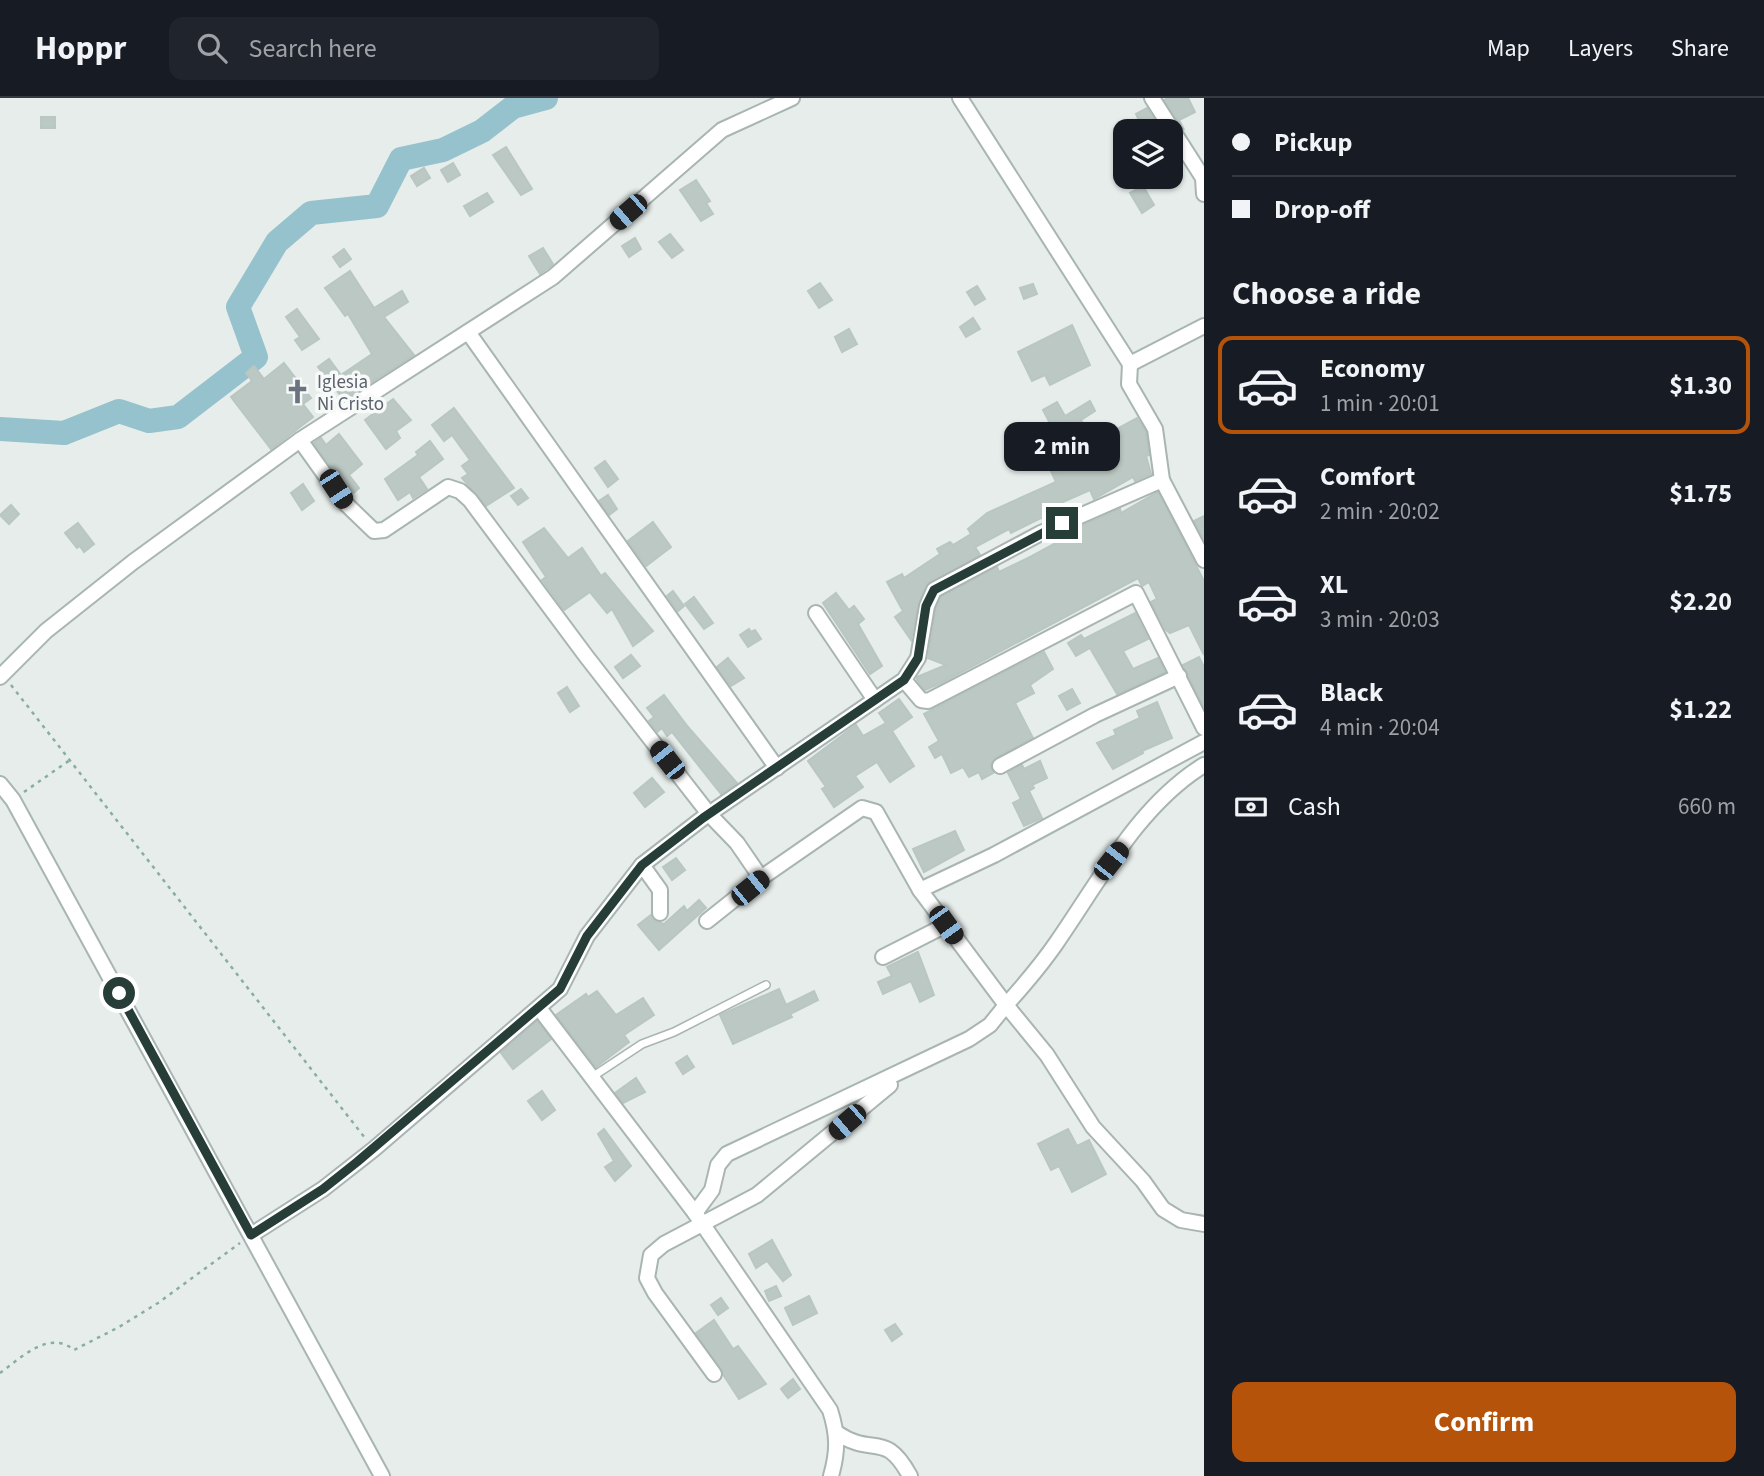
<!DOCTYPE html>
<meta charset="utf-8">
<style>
body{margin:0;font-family:"Source Sans 3",sans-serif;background:#20242c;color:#f1f3f6;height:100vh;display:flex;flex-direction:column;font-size:26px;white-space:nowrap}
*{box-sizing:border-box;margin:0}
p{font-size:23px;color:#9ea1a6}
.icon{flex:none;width:38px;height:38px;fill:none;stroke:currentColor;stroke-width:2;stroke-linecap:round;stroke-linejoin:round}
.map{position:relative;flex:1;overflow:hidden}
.side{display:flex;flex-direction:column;background:#171b24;width:560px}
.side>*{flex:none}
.top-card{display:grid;align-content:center;height:154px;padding:0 28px;background:#171b24}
.fabs{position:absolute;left:1113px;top:21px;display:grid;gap:14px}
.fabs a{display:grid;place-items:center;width:70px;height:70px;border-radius:14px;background:#171b24;box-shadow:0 2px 5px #0004;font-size:35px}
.end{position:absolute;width:32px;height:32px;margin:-16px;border:9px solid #273e38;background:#fff;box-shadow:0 0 0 4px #fff}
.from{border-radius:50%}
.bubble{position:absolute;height:49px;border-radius:14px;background:#171b24;box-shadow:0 2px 5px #0004;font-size:23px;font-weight:700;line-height:49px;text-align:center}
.car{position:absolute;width:21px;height:42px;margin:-21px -10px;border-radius:9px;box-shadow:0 0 5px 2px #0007;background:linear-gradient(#222 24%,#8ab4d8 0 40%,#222 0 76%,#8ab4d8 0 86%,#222 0)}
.top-card b{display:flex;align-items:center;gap:24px;height:66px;font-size:26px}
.top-card b+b{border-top:2px solid #363941}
.top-card i{width:18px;height:18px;background:#f1f3f6}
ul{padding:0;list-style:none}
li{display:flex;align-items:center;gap:21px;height:98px;margin:0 14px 10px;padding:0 14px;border:4px solid transparent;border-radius:14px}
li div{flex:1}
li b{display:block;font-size:26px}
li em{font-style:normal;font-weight:700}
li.selected{border-color:#b45309}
li>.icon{width:63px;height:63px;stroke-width:1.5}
h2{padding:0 28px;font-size:32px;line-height:84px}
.pay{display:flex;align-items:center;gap:18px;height:77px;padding:0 28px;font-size:26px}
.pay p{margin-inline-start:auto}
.button{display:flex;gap:14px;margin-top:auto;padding:14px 28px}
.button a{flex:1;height:80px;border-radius:14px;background:#b45309;color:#fff;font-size:28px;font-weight:700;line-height:80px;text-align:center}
header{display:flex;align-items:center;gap:42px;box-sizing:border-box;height:98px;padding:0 35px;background:#171b24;border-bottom:2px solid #363941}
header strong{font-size:33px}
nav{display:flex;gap:38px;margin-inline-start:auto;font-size:24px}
.search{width:490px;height:63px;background:#20242c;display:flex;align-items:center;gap:18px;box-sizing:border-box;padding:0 24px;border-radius:14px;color:#9ea1a6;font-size:26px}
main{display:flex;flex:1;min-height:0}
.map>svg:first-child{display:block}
</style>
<header>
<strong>Hoppr</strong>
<div class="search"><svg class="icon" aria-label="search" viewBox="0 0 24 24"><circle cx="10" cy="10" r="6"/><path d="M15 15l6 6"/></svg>Search here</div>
<nav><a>Map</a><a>Layers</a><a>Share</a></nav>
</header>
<main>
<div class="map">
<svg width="1204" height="1378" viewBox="0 0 1204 1378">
<rect width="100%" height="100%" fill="#e6edea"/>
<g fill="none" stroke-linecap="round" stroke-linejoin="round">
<!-- river -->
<path stroke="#95c2cc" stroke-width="24" d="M0,331L64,335L119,313L149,323L178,319L256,259L238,209L277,144L311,115L377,108L401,61L443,52L482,33L513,9L546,0"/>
</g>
<!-- building -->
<g fill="#bcc8c3" stroke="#b9c6c1" stroke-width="2">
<path d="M1168,0H1188L1195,14L1179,22L1184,32L1164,2Z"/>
<path d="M1147,10L1162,33H1144L1136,16Z"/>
<rect x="41" y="19" width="14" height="11"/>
<path d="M506,49L532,91L521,97L493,57Z"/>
<path d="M453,65L460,77L448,84L441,72Z"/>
<path d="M424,70L430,80L417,88L411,78Z"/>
<path d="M696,82L710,103L706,105L713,116L701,123L680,92Z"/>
<path d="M1143,88L1154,107L1142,115L1130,95Z"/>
<path d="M487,95L493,104L470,118L464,108Z"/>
<path d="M670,136L683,152L672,160L659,144Z"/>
<path d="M635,140L641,151L629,159L622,148Z"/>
<path d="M543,150L553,166L540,176L529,158Z"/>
<path d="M344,151L351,161L340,169L333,159Z"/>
<path d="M350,173L374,210L402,193L408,204L384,219L414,257L344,302L318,269L329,261L341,277L372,256L348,216L345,218L325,190Z"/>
<path d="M820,185L832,202L819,210L808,193Z"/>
<path d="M1033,186L1037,196L1024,201L1020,190Z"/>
<path d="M977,188L985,201L975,207L967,194Z"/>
<path d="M297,211L319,241L302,252L295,242L300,239L286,219Z"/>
<path d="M973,220L980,231L966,239L960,229Z"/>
<path d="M1072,227L1090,267L1050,287L1045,277L1032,283L1018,254Z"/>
<path d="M849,231L857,246L842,254L835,239Z"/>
<path d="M284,265L311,300L303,306L313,319L271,351L231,299L252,283L246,275L254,268L264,281Z"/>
<path d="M393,301L411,322L396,333L400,340L386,351L365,322Z"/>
<path d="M1090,303L1095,313L1081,322L1093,344L1137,320L1146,334L1149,357L1146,358L1151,376L1135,383L1133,379L1094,401L1090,392L1056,407L1060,416L1047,422L1045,418L1011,435L1009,431L975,449L980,457L926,487L918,506L911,542L895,519L903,513L887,484L902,476L904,480L940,456L937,451L950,444L953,447L971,436L968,431L987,415L1056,384L1051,373L1070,364L1043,312L1057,304L1065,318Z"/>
<path d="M454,310L514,390L486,408L462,380L468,376L462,368L470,362L452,337L444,343L432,327Z"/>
<path d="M339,336L362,366L349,377L359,390L351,397L314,345L321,340L326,347Z"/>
<path d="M430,343L443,361L419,379L427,391L413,400L410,394L398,402L385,381L418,357L416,354Z"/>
<path d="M605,363L618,381L608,389L595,370Z"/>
<path d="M303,386L314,403L302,412L291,395Z"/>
<path d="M521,391L528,400L518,407L511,398Z"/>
<path d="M1158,394L1204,483V557L1189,527L1170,535L1166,532L1151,504L1157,501L1149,484L1142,488L1138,480L941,585L925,592L917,582V579L946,567L928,560L936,511L941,499L997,469L999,474L1032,458L1056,445L1054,440L1120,411L1121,415Z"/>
<path d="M608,397L617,411L609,417L599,403Z"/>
<path d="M11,407L19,416L9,426L0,417Z"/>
<path d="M1204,418V441L1194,423Z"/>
<path d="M653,424L671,449L646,468L628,443Z"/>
<path d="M78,425L94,446L84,454L80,448L77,450L65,435Z"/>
<path d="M544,430L568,460L582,450L601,478L605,475L653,533L633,548L612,511L607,515L590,494L564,512L542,482L546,479L523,444Z"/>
<path d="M673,493L684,508L678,513L667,498Z"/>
<path d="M836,495L849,512L854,508L864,521L858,526L882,568L870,576L823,505Z"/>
<path d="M694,499L713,525L704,531L685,506Z"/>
<path d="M1135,515L1148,541L1123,553L1133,571L1158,560L1165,574L1117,596L1090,550L1076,558L1068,545L1081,537L1084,541Z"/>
<path d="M749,531L751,534L755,532L761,541L748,549L740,537Z"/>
<path d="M1044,554L1053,571L1030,587L1034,595L1015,605L1033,640L995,660L990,667L993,675L982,681L979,674L969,679L963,669L951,675L942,656L935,660L929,649L939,643L924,616Z"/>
<path d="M631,557L640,568L623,580L615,569Z"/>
<path d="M1199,559L1204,569V609L1183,567Z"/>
<path d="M728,560L744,580L731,588L717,569Z"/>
<path d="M567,589L579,608L570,614L558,595Z"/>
<path d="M1072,591L1080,605L1067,612L1059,598Z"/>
<path d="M664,597L688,629L737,685L721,696L672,634L667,638L662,630L657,634L649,623L654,619L647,610Z"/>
<path d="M899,601L912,619L892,633L914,668L890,684L877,664L855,678L863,689L834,709L822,691L826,689L808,663L856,627L863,638L886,625L879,615Z"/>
<path d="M1157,604L1172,640L1142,653L1143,655L1113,671L1097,645L1116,637L1114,632L1140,620L1137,613Z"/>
<path d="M1040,663L1047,680L1032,687L1034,690L1029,693L1042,720L1024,728L1013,705L1021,701L1008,675L1022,667L1024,671Z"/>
<path d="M652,680L664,694L645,709L634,695Z"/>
<path d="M955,733L964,752L924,774L913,751Z"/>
<path d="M676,760L685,772L672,782L663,769Z"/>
<path d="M699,802L706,810L659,852L638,827L651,817L655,823L664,826L684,808L687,813Z"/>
<path d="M918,854L934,897L920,904L911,883L883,896L878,884L892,878L887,869Z"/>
<path d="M779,891L786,907L814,893L818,902L790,916L792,919L733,946L720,917Z"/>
<path d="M597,893L616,917L643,900L654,917L624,937L629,944L596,969L556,917L586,896L588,899Z"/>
<path d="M537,923L551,941L513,971L501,955Z"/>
<path d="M687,958L694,969L683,976L676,965Z"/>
<path d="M636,980L645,994L623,1005L615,995Z"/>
<path d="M542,993L555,1012L542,1022L528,1003Z"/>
<path d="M604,1031L631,1068L615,1083L605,1069L614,1063L598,1036Z"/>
<path d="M1068,1031L1077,1048L1089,1042L1106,1076L1072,1094L1059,1068L1051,1072L1038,1046Z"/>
<path d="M772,1142L791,1177L783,1183L767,1163L756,1170L749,1156Z"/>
<path d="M776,1188L781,1198L769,1203L765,1193Z"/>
<path d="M809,1198L817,1215L793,1227L785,1210Z"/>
<path d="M721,1200L728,1210L718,1217L711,1207Z"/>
<path d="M714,1222L733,1251L738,1248L766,1286L739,1301L696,1235Z"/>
<path d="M895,1226L902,1236L892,1243L885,1232Z"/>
<path d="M793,1281L800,1291L788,1300L781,1291Z"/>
</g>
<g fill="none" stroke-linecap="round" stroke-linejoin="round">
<defs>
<path id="lane" d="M592,979L642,946L674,934L766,887"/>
<g id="street">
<path d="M960,0L1130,266L1129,286L1155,331L1162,382L1204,462"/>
<path d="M1152,0L1203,80L1204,96"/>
<path d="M468,234L777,670"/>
<path d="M1130,266L1204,228"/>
<path d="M300,342L345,405L374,433L384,432L448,389L460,393L470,402L586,558L709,716L737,745L761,780L862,710L876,714L920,792L994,757L1204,644"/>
<path d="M816,515L875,602"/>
<path d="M0,579L46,533L133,464L300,342L553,179L722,32L792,0"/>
<path d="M904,582L921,602L928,603L1136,495L1204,630"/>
<path d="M1204,667C1139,707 1100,782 1057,844C1042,866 1024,887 1006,907L1047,957L1093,1029L1143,1083L1163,1111L1181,1122L1204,1126"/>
<path d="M1000,668L1095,617L1179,578"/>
<path d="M0,686L13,702L382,1378"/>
<path d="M642,767L660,792V815"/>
<path d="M707,823L761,780"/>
<path d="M883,859L946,827"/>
<path d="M539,910L695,1115L830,1312C838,1337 838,1353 831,1378"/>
<path d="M695,1115L712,1092L718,1067L727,1056L969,941L990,927L1006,907L920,792"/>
<path d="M251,1137L323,1091L374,1051L560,891L587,838L642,767L703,720L904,582L918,560L927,508L934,492L1041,435L1162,382"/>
<path d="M714,1276L655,1195L647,1180L651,1157L664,1146L757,1097L890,987"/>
<path d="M837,1335C874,1360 884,1331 910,1378"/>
</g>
</defs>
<!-- lane casing -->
<use href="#lane" stroke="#a9b5b1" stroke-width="10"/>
<!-- street casing -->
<use href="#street" stroke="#a9b5b1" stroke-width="18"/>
<!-- path -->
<g stroke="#8aada3" stroke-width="2.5" stroke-dasharray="3.5 5" stroke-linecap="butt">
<path d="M11,587L365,1040"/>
<path d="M24,694L70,662"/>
<path d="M0,1275C21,1260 49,1231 74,1252L119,1229L158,1205L240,1145"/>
</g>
<!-- lane -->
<use href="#lane" stroke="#fff" stroke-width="7"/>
<!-- street -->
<use href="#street" stroke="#fff" stroke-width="14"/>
</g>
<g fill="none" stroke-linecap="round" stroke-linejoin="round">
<!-- route -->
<path stroke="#273e38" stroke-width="9" d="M119,895L251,1137L323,1091L357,1064L560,891L587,838L642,767L703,720L904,582L918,560L926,508L934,492L1062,425"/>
</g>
<!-- icons -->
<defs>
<symbol id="church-bare" viewBox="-9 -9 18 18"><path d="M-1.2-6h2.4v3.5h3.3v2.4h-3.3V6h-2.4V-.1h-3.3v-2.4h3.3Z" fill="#6b7280" stroke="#f7faf8" stroke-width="2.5" paint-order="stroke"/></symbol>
</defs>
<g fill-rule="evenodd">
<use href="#church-bare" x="280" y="276" width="35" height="35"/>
</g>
<g text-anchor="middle" stroke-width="7" stroke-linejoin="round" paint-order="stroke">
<!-- worship labels -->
<g font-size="19" fill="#5b616d" stroke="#f7faf8" text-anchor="start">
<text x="317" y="290">Iglesia<tspan x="317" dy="22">Ni Cristo</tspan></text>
</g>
</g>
</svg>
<div class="fabs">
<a><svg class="icon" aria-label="layers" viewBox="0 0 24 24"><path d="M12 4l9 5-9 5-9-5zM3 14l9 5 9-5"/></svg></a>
</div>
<i class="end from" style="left:119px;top:895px"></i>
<i class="end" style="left:1062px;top:425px"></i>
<div class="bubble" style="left:1004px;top:324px;width:116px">2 min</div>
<i class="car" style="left:628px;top:114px;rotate:229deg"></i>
<i class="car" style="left:336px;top:391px;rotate:147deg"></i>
<i class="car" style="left:667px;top:662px;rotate:322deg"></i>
<i class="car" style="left:1111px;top:763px;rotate:38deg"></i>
<i class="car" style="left:750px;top:790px;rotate:51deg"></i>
<i class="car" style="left:946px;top:827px;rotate:144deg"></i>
<i class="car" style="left:847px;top:1024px;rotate:229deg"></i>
</div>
<section class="side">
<div class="top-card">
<b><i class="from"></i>Pickup</b>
<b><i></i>Drop-off</b>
</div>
<h2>Choose a ride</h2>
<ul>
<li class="selected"><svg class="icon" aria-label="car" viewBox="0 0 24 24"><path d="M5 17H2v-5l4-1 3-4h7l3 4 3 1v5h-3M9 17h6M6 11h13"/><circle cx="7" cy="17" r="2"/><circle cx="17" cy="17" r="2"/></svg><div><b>Economy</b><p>1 min · 20:01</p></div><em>$1.30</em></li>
<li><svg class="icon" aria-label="car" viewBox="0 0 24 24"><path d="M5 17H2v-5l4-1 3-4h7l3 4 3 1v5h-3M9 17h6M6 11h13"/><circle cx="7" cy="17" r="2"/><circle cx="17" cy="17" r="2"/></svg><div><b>Comfort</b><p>2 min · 20:02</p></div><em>$1.75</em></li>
<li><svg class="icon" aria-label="car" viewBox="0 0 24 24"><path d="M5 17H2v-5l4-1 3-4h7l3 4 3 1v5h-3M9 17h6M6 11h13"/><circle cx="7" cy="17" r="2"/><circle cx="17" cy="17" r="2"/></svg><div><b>XL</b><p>3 min · 20:03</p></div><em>$2.20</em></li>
<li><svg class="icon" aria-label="car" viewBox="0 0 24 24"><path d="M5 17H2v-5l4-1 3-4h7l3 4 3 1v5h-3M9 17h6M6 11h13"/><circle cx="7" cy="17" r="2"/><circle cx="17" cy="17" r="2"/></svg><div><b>Black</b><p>4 min · 20:04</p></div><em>$1.22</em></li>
</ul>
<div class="pay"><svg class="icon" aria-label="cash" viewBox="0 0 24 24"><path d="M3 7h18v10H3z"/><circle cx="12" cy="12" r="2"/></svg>Cash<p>660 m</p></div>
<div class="button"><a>Confirm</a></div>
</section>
</main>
